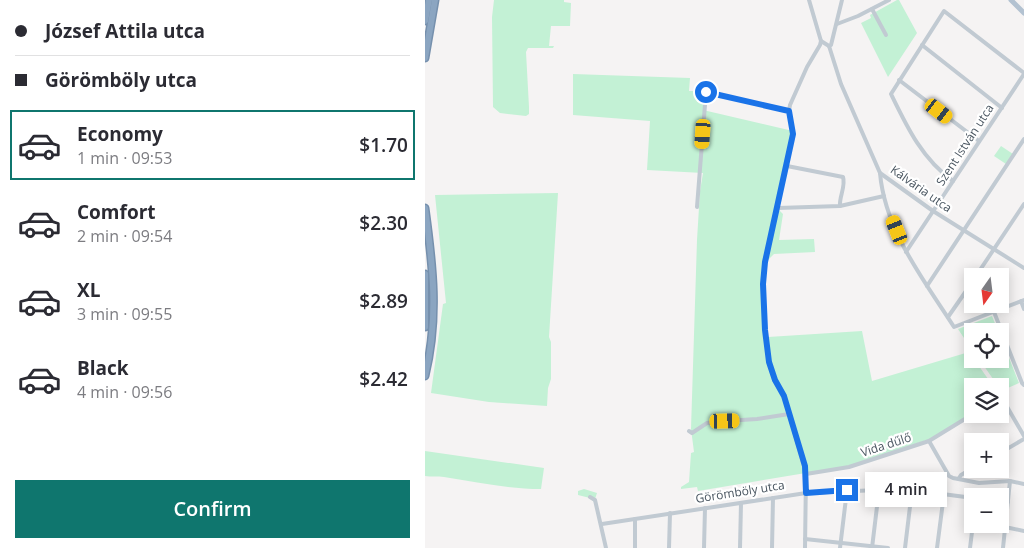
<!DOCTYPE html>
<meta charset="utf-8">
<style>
body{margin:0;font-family:"Open Sans",sans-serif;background:#f7f7f7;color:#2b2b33;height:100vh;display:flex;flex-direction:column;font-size:19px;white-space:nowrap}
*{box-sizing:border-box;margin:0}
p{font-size:16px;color:#7c7c81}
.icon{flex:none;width:28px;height:28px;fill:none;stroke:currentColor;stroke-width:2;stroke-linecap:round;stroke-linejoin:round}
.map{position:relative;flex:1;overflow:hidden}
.drawer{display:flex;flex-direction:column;background:#fff;width:425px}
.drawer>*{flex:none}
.top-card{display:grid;align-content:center;height:110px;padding:0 15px;background:#fff}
.needle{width:32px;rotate:194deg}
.fabs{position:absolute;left:539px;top:268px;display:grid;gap:10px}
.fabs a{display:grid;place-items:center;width:45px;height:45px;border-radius:0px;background:#fff;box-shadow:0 2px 12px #0003;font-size:25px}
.end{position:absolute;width:22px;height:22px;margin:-11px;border:6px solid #1a73e8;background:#fff;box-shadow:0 0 0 2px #fff}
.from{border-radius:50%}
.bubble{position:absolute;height:35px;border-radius:0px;background:#fff;box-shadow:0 2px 12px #0003;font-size:16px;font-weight:600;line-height:35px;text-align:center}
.car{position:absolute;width:15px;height:30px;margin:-15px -8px;border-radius:6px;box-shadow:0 0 4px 1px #0007;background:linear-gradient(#f5c518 24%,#345 0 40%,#f5c518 0 76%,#345 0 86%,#f5c518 0)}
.top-card b{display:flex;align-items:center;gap:18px;height:48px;font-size:19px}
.top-card b+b{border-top:1px solid #e1e1e2}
.top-card i{width:12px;height:12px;background:#2b2b33}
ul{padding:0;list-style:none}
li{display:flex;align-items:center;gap:15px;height:70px;margin:0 10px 8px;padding:0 5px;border:2px solid transparent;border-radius:0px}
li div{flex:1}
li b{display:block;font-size:19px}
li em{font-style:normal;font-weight:600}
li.active{border-color:#0f766e}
li>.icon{width:45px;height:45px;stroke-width:1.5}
.button{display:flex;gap:10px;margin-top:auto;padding:10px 15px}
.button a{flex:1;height:58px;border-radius:0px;background:#0f766e;color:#fff;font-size:20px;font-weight:600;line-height:58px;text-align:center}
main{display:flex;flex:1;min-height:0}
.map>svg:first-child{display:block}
</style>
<main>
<section class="drawer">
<div class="top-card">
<b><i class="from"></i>József Attila utca</b>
<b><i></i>Görömböly utca</b>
</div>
<ul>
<li class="active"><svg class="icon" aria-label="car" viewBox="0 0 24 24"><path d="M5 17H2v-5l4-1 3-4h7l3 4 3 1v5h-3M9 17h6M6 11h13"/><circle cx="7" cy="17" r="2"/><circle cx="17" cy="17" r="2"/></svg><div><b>Economy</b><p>1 min · 09:53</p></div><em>$1.70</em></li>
<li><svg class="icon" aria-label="car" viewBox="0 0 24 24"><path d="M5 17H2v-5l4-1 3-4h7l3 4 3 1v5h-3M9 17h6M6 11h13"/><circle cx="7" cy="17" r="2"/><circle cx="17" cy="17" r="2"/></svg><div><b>Comfort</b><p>2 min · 09:54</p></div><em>$2.30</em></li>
<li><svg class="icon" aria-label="car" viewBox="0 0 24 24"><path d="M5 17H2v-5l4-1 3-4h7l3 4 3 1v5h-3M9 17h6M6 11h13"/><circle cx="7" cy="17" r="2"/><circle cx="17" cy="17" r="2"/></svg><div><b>XL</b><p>3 min · 09:55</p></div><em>$2.89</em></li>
<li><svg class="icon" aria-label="car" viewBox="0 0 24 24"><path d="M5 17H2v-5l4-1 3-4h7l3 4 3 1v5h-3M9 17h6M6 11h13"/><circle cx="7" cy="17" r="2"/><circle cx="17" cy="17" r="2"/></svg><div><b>Black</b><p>4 min · 09:56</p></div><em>$2.42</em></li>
</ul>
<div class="button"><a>Confirm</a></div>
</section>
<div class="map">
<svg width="599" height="548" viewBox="0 0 599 548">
<rect width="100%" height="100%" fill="#f5f3f3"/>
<!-- green -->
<g fill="#c3f1d5">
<path d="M69,0H139V2L146,3L145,26H126L124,46H129L128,48H103L101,52L104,107V114L101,116L75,113L68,107L67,17Z"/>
<path d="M472,0H474L492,33L463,77L436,23L446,18L445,15Z"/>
<path d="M148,74L265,78L264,91H280L278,110L368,131L353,209L358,214L354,240L389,239L390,252L349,254L341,262L340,298L343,337L437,331L447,381L544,352L548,359H549L568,386H548V414L505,439L423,466L273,491L272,487L256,489V487L264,482L266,453L269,452L266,429L272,240L275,191L278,173L222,170L225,121L148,115Z"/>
<path d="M576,146L588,154L581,164L569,156Z"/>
<path d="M133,193L124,337L126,342V379L123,388L122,406L64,402L6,393L18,304L21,303L10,195Z"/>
<path d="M567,316L573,331H548L547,350L533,329Z"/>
<path d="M575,335L594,383L576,391L575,386H573L554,359H575Z"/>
<path d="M0,451L119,468L116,489C83,489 52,482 19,477C13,476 6,477 0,476Z"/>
<path d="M159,489L172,493L169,502L165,498L153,495V491Z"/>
</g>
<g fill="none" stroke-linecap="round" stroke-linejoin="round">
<defs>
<g id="highway">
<path d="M0,21L4,0"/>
<path d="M0,58L10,0"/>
<path d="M0,208C8,266 14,318 0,376"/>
<path d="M0,274V327"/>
</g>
</defs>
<!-- highway casing -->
<use href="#highway" stroke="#7690ad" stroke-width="9"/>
<!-- minor -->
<g stroke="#c1cad2" stroke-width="4">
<path d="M447,9L461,35"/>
<path d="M412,24L433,16L464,0"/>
<path d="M396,41L404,46L416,84L455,173L508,211L599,268"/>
<path d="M497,45L577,108"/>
<path d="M404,46L406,45L417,0"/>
<path d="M474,80L554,141"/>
<path d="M362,166L418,177C421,186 414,197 415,206"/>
<path d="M455,173C460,231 499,280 529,327L599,300"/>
<path d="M528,181C497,159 482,127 466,94L519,11L599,73"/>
<path d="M272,207L281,92L364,111"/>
<path d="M353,208L415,206L459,196"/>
<path d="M481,252L599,74"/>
<path d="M551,276L599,204"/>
<path d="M502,286L599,139"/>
<path d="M596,301L599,309"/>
<path d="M569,312L597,383L599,385"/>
<path d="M523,317L548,281"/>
<path d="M575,399L577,398L599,436"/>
<path d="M264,431L267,433L282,423L301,421L332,419L364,414"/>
<path d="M504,441L524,476L528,478L554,483L585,481L599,484"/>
<path d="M575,453L599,439"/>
<path d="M381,474L424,467L504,441L548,414"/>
<path d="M534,478L536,475L548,468"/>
<path d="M165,497L170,500L181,548"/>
<path d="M575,501L583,502"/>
<path d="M177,524L381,493L454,490H487L548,498"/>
<path d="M580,527L599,531"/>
<path d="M380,539L463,548"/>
<path d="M210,548V519"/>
<path d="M244,548L245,513"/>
<path d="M279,548L280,508"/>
<path d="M315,548L316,503"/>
<path d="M347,548L348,498"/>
<path d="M380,548L381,474L359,396L349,380L344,363L340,330L338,284L340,262L368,134L364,111L365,105L382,67L395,45L396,41L384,0"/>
<path d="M415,548L422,490"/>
<path d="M447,548L454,490"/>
<path d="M480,548L487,490"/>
<path d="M512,548L519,494"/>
<path d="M545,548L548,524"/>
<path d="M578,548L585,481"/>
</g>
<!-- major -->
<path stroke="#b3c2d1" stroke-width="5" d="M586,0L599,13"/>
<!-- highway -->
<use href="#highway" stroke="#8ba5c1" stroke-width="6"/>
</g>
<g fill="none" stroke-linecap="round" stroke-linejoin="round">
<!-- route -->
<path stroke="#1a73e8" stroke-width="6" d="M281,92L364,111L368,134L340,262L338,284L340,330L344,362L350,380L359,396L380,466L381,493L422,490"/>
</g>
<g text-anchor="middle" stroke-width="4.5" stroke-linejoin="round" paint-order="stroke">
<!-- street labels -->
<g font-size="12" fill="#4a5661" stroke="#fff">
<text transform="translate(540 145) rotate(-57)" y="4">Szent István utca</text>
<text transform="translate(496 189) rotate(35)" y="4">Kálvária utca</text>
<text transform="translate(461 445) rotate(-18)" y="4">Vida dűlő</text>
<text transform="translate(315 492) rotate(-9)" y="4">Görömböly utca</text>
</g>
</g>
</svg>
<div class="fabs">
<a><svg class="needle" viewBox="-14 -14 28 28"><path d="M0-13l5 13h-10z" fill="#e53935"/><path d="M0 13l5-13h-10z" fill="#7c7c81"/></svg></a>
<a><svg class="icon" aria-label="locate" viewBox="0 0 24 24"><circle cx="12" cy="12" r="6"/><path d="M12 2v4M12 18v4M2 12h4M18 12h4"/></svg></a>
<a><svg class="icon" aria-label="layers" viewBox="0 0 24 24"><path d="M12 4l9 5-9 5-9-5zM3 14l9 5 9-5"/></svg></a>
<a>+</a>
<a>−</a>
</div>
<i class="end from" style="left:281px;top:92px"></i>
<i class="end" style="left:422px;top:490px"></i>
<div class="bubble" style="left:440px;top:472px;width:82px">4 min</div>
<i class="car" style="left:514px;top:111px;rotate:127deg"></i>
<i class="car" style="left:278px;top:134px;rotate:184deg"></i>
<i class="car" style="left:472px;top:230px;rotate:338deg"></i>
<i class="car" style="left:300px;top:421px;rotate:88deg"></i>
</div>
</main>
